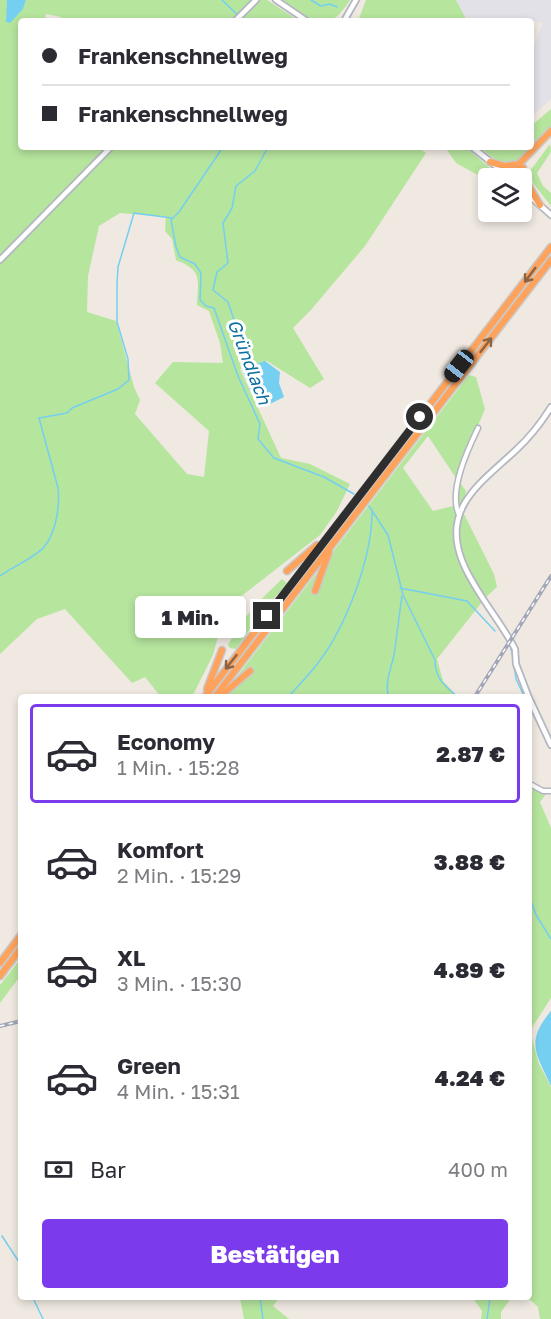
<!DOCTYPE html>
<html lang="de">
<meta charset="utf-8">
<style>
body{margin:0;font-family:"Golos Text",sans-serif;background:#f2f2f3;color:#2b2b33;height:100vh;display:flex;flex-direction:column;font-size:22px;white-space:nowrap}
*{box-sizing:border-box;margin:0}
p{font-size:20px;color:#7c7c81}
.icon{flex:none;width:33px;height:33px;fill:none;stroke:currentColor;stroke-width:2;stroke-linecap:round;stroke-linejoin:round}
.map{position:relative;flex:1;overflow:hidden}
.side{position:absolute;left:18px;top:694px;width:514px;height:606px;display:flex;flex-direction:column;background:#fff;border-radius:6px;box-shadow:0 3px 9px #0003}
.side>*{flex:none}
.banner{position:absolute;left:18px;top:18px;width:516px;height:132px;border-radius:6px;box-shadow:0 3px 9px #0003;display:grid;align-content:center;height:132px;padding:0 24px;background:#fff}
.buttons{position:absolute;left:478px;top:168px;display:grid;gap:12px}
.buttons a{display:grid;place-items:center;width:54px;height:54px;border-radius:6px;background:#fff;box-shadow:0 3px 9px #0003;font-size:30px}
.end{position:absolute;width:27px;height:27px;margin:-14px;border:8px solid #2e2e2e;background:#fff;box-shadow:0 0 0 3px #fff}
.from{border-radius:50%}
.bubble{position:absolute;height:42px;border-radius:6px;background:#fff;box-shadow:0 3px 9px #0003;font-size:20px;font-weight:800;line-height:42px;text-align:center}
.car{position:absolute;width:18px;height:36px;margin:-18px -9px;border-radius:8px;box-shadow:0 0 4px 2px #0007;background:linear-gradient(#222 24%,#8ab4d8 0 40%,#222 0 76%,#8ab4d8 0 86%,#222 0)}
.banner b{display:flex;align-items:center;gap:21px;height:57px;font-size:22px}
.banner b+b{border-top:2px solid #e1e1e2}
.banner i{width:15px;height:15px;background:#2b2b33}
ul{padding:10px 0 0;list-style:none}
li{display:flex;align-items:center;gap:18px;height:99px;margin:0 12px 9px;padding:0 12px;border:3px solid transparent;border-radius:6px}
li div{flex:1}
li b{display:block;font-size:22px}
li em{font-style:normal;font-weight:800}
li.on{border-color:#7c3aed}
li>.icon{width:54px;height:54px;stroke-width:1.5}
.pay{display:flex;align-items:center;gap:15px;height:66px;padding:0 24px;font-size:22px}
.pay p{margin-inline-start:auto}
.action{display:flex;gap:12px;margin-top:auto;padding:12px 24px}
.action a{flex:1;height:69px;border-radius:6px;background:#7c3aed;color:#fff;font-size:24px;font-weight:800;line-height:69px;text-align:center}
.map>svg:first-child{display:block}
</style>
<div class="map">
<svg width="551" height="1319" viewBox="0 0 551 1319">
<rect width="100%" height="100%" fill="#efe9e1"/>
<!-- industrial -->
<path fill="#e3e1e8" d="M456,0H551V99L531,117V51L543,23L529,20L467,21Z"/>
<!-- green -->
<g fill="#b6e59e" fill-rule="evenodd">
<path d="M0,0H7V4L23,9L26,0H267L299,21H61V17L46,14L45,21H21V147H417L426,153L365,246L310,311L293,328L324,379L310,388L267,361L240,369L281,458L310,464L350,484L337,511L320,535L235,601L222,622L213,655L192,697H161L145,677L132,683L65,609L37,619L0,654ZM120,213L166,217L165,231L172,239L176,260C203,271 198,278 197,305L209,311L220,343L223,363L173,362L155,383L209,431L204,477L187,474L135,414L140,400L134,387L116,321L87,312L88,276L99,226Z"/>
<path d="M283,0H350C327,37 313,20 283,0Z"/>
<path d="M366,0H456L467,21H358Z"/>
<path d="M551,109V127L525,156L513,164L496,160L479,147H531V126Z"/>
<path d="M550,144L551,152L537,173L543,186L551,193V206L533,183L530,171Z"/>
<path d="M445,147H466L501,178H489V181L456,163Z"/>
<path d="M469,375L476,377L485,409L464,459L461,484L466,491L462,510L494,574L497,587L486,597L437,659L443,681L458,697L224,698L235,679ZM428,436L460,484L453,506L433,511L403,468Z"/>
<path d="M282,579L288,584L266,606L236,649L230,648L228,645C243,616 259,601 282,579Z"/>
<path d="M530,785L546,794L540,802L551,828V998L533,1026L531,1035L539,1064L551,1087V1319H540L538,1307L528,1298Z"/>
<path d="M21,958V975L0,1003V985Z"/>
<path d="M240,1298H279L273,1306L289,1319H244Z"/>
<path d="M473,1298H511L501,1312V1319H481L482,1311Z"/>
</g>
<!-- water -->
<g fill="#75cff0">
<path d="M7,0H26L23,9L10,23L6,22Z"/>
<path d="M265,361L280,372L279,383L284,397L264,407L250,390L242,369Z"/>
<path d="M551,1011V1086C536,1053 525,1042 551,1011Z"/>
</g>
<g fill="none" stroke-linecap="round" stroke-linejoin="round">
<!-- stream -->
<g stroke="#75cff0" stroke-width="1.5">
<path d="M222,0L244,21"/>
<path d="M311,0L321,6L330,4L337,7"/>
<path d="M223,147L179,212L171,220L176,247L180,257L195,264L201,273L200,300L206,306L214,308L238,376L260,424L258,439L274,458L324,477L354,494"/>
<path d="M246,366L244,350L228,302L213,290L217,272L228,263L223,223L232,208L236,186L255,171L268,147"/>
<path d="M369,506L388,535L403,595L435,660C435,679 445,686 459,698"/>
<path d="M0,576C12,567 36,557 44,547C56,533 60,506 58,488L39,418L67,413L72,408L118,389L129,380L128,359L117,322V284L118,267L134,213L172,218"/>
<path d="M400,588L467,601L495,631"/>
<path d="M511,649L514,660"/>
<path d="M514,665L516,679L525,698"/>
<path d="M287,698C297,687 309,675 318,663C346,627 372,558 372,512"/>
<path d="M389,698C384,682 391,670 394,655C397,635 399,616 402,596"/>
<path d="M530,707L547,741"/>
<path d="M530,898L536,915L551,939"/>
<path d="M2,1236L21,1265"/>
<path d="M33,1298L43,1319"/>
<path d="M260,1298L263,1319"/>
<path d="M487,1319L490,1298"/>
</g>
<defs>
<g id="street">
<path d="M459,515C448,491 468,449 478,428"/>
<path d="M530,784L543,791H551"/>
</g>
<g id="secondary">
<path d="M276,0L307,21"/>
<path d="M235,21L256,0"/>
<path d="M344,21L356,0"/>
<path d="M472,147L511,178"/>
<path d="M522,189L551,215"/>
<path d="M0,260L111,147"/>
<path d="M529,698L516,664L515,649C500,620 476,594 463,563C440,508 481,483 516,450C530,437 541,423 551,407"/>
<path d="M530,700L551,745"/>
</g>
<g id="highway">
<path d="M490,162L505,166L519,164"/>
<path d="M523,168L525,180L540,205"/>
<path d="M510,178L520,163L551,131"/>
<path d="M287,571L317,545"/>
<path d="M315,591L329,552"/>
<path d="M207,689L222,650"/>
<path d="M204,698L551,247"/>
<path d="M214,698L551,260"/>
<path d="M218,698L250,671"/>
<path d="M0,963L21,935"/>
<path d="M0,976L21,948"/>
</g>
</defs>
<!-- street casing -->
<use href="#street" stroke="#b4b7c1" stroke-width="7"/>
<!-- secondary casing -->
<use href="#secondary" stroke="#b4b7c1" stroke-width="8"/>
<!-- highway casing -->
<use href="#highway" stroke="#c9c9c9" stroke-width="9"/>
<!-- street -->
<use href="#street" stroke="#fff" stroke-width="4"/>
<!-- secondary -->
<use href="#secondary" stroke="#fff" stroke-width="4.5"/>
<!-- highway -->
<use href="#highway" stroke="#ffa35c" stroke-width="6"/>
<defs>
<g id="rail">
<path d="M474,698L551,576"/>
<path d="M0,1026L21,1021"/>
</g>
</defs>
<!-- rail casing -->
<use href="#rail" stroke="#a3a6b8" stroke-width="4"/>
<!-- rail -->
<use href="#rail" stroke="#fff" stroke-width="1.5" stroke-dasharray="4.5" stroke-linecap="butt"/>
</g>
<!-- one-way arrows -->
<defs><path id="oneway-shaft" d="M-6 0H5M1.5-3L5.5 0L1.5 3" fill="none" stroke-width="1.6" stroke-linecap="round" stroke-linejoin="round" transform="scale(1.5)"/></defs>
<g stroke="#8c6343">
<use href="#oneway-shaft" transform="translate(530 275) rotate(127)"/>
<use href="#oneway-shaft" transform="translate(486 345) rotate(-52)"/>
<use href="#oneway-shaft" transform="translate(231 662) rotate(128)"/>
</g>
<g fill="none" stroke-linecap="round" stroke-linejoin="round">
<!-- route -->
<path stroke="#2e2e2e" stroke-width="8" d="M267,616L420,417"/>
</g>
<g text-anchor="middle" stroke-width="6" stroke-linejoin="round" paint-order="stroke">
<!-- water labels -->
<g font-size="18" font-style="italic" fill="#0d6fa3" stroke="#fff">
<text transform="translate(249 362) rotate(69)" y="6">Gründlach</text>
</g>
</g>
</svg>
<div class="buttons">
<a><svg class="icon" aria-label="layers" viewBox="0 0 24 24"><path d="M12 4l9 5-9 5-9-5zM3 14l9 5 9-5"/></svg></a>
</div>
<i class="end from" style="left:420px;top:417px"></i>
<i class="end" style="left:267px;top:616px"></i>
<div class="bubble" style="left:135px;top:596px;width:111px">1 Min.</div>
<i class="car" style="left:459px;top:366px;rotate:218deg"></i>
<div class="banner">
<b><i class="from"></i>Frankenschnellweg</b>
<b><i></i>Frankenschnellweg</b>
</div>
<section class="side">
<ul>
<li class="on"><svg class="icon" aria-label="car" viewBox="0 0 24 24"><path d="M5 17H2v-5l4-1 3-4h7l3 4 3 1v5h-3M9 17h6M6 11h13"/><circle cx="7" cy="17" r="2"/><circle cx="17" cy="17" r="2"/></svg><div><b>Economy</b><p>1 Min. · 15:28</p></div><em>2.87 €</em></li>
<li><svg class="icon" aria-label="car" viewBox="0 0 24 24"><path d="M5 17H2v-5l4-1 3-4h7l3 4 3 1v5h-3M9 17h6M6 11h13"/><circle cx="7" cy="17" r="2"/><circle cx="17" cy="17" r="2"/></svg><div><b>Komfort</b><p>2 Min. · 15:29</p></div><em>3.88 €</em></li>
<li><svg class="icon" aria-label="car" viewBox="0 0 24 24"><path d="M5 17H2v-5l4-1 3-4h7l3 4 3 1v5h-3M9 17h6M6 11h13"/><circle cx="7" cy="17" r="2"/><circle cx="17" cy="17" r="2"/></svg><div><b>XL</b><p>3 Min. · 15:30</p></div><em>4.89 €</em></li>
<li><svg class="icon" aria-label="car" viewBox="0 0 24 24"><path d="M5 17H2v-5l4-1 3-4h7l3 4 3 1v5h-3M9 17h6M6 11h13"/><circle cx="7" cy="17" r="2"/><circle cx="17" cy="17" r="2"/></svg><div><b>Green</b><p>4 Min. · 15:31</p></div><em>4.24 €</em></li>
</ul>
<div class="pay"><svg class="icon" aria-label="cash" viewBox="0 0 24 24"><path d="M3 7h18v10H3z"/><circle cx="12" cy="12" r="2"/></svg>Bar<p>400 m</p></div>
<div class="action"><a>Bestätigen</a></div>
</section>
</div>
